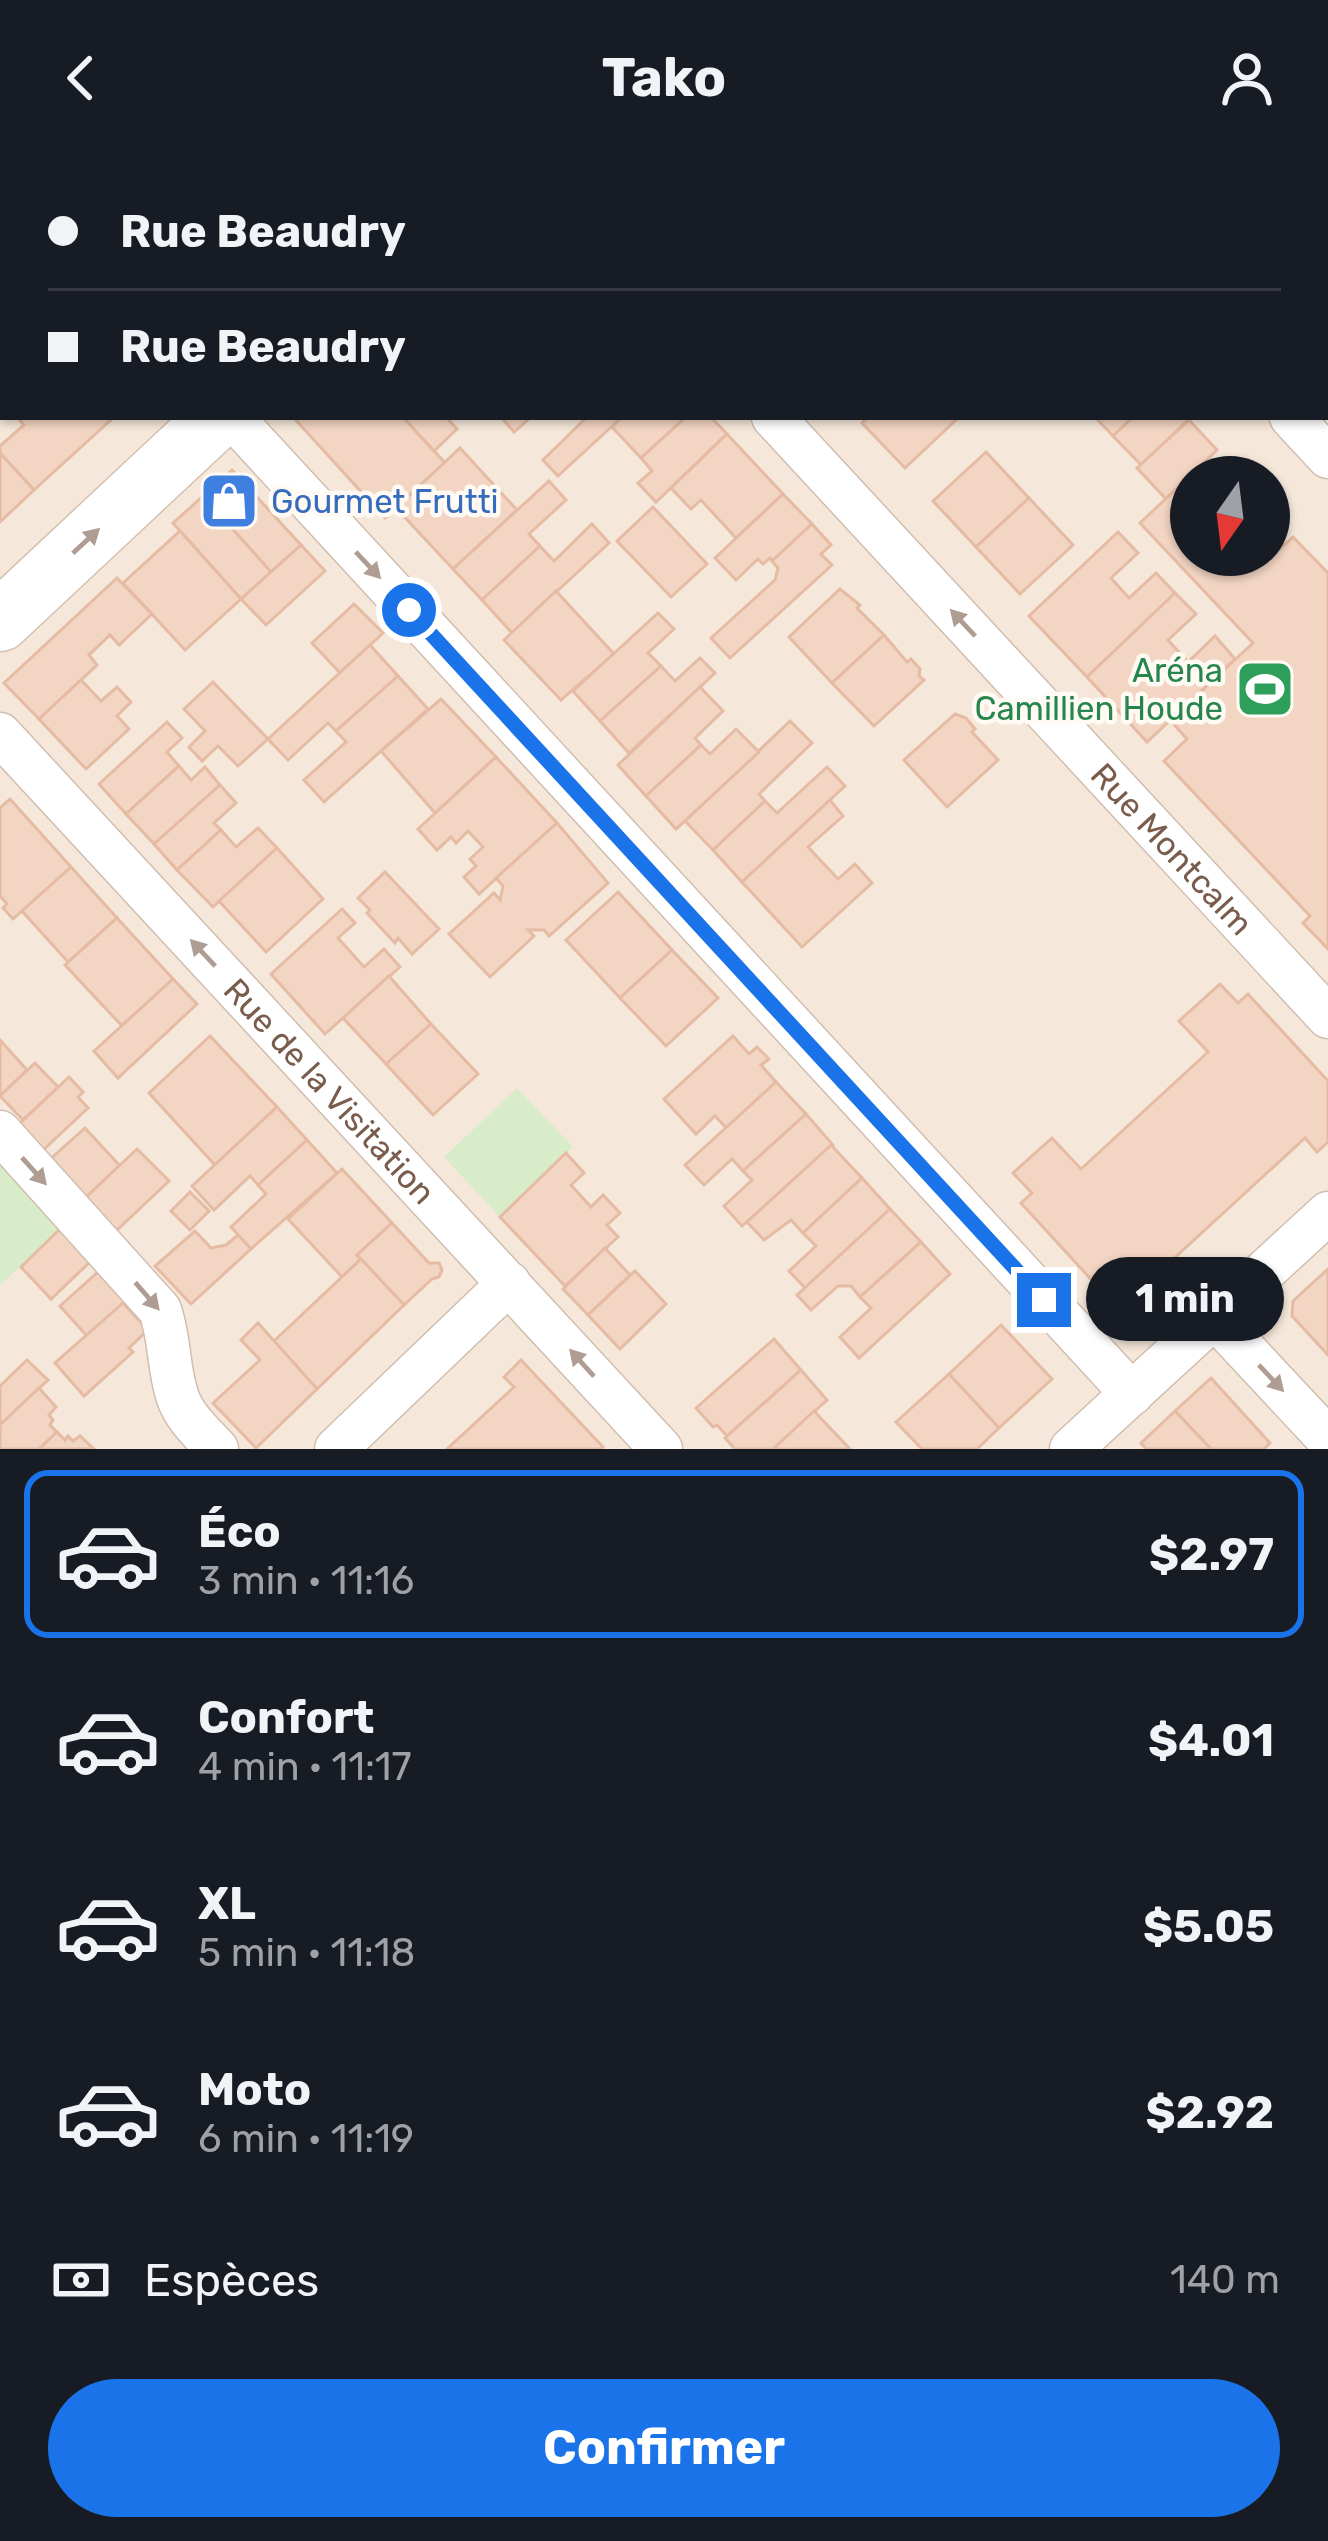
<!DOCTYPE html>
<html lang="fr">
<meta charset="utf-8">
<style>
body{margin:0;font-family:Rubik,sans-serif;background:#242831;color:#f1f3f6;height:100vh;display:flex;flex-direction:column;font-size:45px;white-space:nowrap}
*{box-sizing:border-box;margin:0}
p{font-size:39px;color:#9ea1a6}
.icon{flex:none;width:66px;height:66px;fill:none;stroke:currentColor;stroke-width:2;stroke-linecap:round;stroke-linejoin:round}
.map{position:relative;height:1293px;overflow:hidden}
.panel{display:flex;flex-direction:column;background:#171b24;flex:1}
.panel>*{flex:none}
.guide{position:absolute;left:0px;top:0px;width:1329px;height:264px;box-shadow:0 3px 9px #0004;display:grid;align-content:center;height:264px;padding:0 48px;background:#171b24}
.needle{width:78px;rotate:194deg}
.controls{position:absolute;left:1170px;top:300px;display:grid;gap:24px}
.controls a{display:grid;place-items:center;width:120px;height:120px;border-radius:50%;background:#171b24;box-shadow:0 3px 9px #0004;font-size:60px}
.end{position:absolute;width:54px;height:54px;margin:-27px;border:15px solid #1a73e8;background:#fff;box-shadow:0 0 0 6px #fff}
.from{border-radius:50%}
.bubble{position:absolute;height:84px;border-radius:42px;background:#171b24;box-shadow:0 3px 9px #0004;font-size:39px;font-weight:700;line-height:84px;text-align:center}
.guide b{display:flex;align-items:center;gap:42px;height:114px;font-size:45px}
.guide b+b{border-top:3px solid #363941}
.guide i{width:30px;height:30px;background:#f1f3f6}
ul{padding:21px 0 0;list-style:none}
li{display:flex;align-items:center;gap:36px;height:168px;margin:0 24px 18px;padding:0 24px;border:6px solid transparent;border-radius:24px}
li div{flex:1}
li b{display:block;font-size:45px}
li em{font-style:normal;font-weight:700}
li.active{border-color:#1a73e8}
li>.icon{width:108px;height:108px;stroke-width:1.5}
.pay{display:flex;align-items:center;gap:30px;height:132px;padding:0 48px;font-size:45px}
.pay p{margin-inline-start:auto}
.action{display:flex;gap:24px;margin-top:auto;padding:24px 48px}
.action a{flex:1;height:138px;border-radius:72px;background:#1a73e8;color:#fff;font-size:48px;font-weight:700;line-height:138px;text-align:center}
header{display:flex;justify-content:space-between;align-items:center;height:156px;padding:0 48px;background:#171b24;font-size:54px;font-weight:700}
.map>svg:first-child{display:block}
</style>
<header><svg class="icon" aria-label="back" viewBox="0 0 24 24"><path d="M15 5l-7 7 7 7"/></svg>Tako<svg class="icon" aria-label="person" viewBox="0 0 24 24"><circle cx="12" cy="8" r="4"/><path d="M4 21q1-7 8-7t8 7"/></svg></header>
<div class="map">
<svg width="1328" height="1293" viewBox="0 0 1328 1293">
<rect width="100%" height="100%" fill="#fdf6ec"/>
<!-- residential -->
<path fill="#f5e8da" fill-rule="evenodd" d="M0,0H1026L1029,3H3V261H1270L1328,323V1293H0ZM1191,321H1269V399H1191Z"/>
<!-- green -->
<g fill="#d8ecc9">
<path d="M517,932L573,991L500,1061L444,1001Z"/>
<path d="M0,1002L63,1071L0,1129Z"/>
</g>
<!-- building -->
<g fill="#f3d5c3" stroke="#e6bba3" stroke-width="3">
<path d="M144,0H229L226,3H141Z"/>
<path d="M588,0H689L692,3H591Z"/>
<path d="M3,131V246L0,243V134Z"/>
<path d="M17,261H114L34,334L0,297V290L24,269Z"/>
<path d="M293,261H403L445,307L385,362Z"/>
<path d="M403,261H446L457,273L434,295Z"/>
<path d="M501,261H531L514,276Z"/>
<path d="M587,261H622L558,320L543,304Z"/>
<path d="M622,261H686L641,302L612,271Z"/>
<path d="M686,261H711L727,278L656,346L638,327L652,315L641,302Z"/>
<path d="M868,261H953L956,264L905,312L862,267Z"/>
<path d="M1095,261H1133L1113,280Z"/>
<path d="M1133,261H1191L1141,309L1113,280Z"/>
<path d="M1189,264L1217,294L1166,343L1137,312Z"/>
<path d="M727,278L783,338L736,382L701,344L691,353L671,332Z"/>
<path d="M460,292L517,354L453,413L396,352Z"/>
<path d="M986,296L1029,342L976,391L933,345Z"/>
<path d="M0,297L34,334L0,366Z"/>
<path d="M232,314L301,389L271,416L203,340Z"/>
<path d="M1188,322L1191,324V399H1263L1268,404L1293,381L1328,417V793L1303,767L1310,760L1164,605L1187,583L1170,564L1253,487L1140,367Z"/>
<path d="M549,325L566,344L529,378L540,390L482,444L453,413Z"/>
<path d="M783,338L812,368L772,405L770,402L763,408L758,403L736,424L715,402Z"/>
<path d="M203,340L271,416L241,443L173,367Z"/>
<path d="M1029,342L1073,389L1020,438L976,391Z"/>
<path d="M653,351L707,408L671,441L617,385Z"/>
<path d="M592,368L609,387L512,477L482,444L540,390L554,405Z"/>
<path d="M812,368L831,389L821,398L832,409L730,502L711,482L775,424L778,412L772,405Z"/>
<path d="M180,375L241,443L185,494L123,427Z"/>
<path d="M1118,376L1138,397L1111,422L1129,442L1156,417L1175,437L1087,521L1029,460Z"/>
<path d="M301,389L325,415L266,469L241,443Z"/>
<path d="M117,422L152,458L119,489L110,479L89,499L97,509L39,563L4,527Z"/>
<path d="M840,433L860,449L857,452L884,479L832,527L789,481Z"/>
<path d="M556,435L614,498L561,544L504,484Z"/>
<path d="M1175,437L1196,458L1168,484L1188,506L1215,480L1235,503L1147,586L1087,521Z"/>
<path d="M354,448L383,477L340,517L312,487Z"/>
<path d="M658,457L674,473L648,497L661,510L600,565L573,535Z"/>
<path d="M884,479L907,506L911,503L920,513L919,520L924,524L874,570L832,527Z"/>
<path d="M370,489L398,520L336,575L328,567L288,604L268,583Z"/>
<path d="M700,502L715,517L629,597L600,565L661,510L675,525Z"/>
<path d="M398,520L428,553L324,646L304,624L346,586L336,575Z"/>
<path d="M81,524L101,545L117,531L131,546L117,560L129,573L86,613L39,563Z"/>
<path d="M213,526L268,583L238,610L218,590L202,605L189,591L205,575L184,553Z"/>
<path d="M700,531L723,555L695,582L701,589L646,640L618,609Z"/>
<path d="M441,543L496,601L435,657L381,595Z"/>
<path d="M955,558L966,562L975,573L972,576L998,604L947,651L904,604Z"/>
<path d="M790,565L812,587L759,638L765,645L713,694L685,665Z"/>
<path d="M167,566L182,582L167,596L179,610L126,658L99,628Z"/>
<path d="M736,573L759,596L676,673L646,640L701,589L710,598Z"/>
<path d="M496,601L557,667L479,738L464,721L476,710L470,703L483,691L468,675L456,687L451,681L437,694L418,673Z"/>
<path d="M179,610L191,624L205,611L220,629L154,688L126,658Z"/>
<path d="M827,611L845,630L742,726L713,694L765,645L777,657Z"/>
<path d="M220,629L236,647L214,667L221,674L177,714L154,688Z"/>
<path d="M10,643L71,711L13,763L3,752L7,748L0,740V652Z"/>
<path d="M830,644L843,660L808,691L838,723L855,708L872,727L802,791L742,726Z"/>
<path d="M557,667L608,727L549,780L544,774H528L534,780L490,821L449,778L494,737L500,744L503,730L496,722Z"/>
<path d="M258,672L277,692L213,751L177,714L221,674L236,691Z"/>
<path d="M277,692L323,743L266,796L219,745Z"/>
<path d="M71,711L117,762L68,806L22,755Z"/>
<path d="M385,716L439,773L412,798L398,782L395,787L367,757L370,754L358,742Z"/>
<path d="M618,736L672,794L620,842L566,784Z"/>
<path d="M342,753L355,767L338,782L364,811L384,793L400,811L325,878L271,818Z"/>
<path d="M117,762L173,823L122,870L65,809Z"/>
<path d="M672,794L718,842L666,890L620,842Z"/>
<path d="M389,820L431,868L386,908L343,862Z"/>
<path d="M173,823L197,848L118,922L94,895Z"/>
<path d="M1220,828L1238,847L1248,838L1328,925V986L1317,996L1305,982L1157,1118L1170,1131L1131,1167L1021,1047L1032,1037L1013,1017L1052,982L1081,1013L1208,896L1179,865Z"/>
<path d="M431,868L478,918L433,959L386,908Z"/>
<path d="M210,880L277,951L215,1009L149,937Z"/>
<path d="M733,880L749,898L757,891L769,903L761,909L776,926L726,972L715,960L696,978L664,943Z"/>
<path d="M0,884L27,914L0,940Z"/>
<path d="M35,907L58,931L23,964L0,940Z"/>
<path d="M69,921L83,936L78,941L88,952L42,995L18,969Z"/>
<path d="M776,926L806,958L743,1015L732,1003L704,1029L685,1009Z"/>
<path d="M277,951L307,984L258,1029L250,1020L214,1054L192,1030Z"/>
<path d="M806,958L833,989L742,1070L724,1050L752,1024L743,1015Z"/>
<path d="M85,972L120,1010L83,1044L48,1005Z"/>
<path d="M307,984L337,1017L251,1093L231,1071L266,1038L258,1029Z"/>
<path d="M831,989L862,1022L803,1077L791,1064L764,1084L747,1066Z"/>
<path d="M137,993L169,1025L114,1077L83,1044Z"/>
<path d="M566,997L584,1017L571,1029L591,1051L603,1039L620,1057L607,1069L618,1081L565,1130L500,1061Z"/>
<path d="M342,1013L392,1067L357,1099L361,1103L342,1121L288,1063Z"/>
<path d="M862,1022L890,1053L805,1132L789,1115L816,1090L803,1077Z"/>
<path d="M190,1036L209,1055L190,1074L171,1055Z"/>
<path d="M890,1053L921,1086L860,1141L851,1130H838L811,1154L797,1139Z"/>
<path d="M392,1067L429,1107H439L442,1114L439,1121L432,1123L404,1149L357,1099Z"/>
<path d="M60,1073L91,1105L51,1143L21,1111Z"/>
<path d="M195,1075L211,1092L226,1089L238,1079L251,1093L191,1148L155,1110Z"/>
<path d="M921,1086L950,1118L859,1202L840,1181L871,1152L860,1141Z"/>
<path d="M605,1092L630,1119L588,1159L563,1133Z"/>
<path d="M361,1103L404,1149L317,1233L274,1185Z"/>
<path d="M1328,1113V1199L1292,1160L1293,1145Z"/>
<path d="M635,1115L666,1148L620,1193L588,1159Z"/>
<path d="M98,1116L126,1146L87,1180L60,1150Z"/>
<path d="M123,1147L148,1174L129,1192L133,1196L84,1240L55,1207Z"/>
<path d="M258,1167L317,1233L256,1292L213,1247L260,1204L241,1184Z"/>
<path d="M1001,1169L1052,1223L999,1272L949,1218Z"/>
<path d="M774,1183L801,1214L727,1280L717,1269L713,1271L696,1252Z"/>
<path d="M27,1204L48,1224L0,1269V1230Z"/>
<path d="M521,1204L603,1291L601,1293H447L514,1231L504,1221Z"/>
<path d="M801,1214L827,1244L773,1293H735L725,1282Z"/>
<path d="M949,1218L999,1272L977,1293H922L896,1266Z"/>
<path d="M1211,1222L1270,1287L1264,1293H1211L1175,1255Z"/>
<path d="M39,1232L56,1251L49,1259L53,1264L50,1269L57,1276L39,1293H0V1269Z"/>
<path d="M814,1255L850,1293H773Z"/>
<path d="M1175,1255L1211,1293H1146L1141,1287Z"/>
<path d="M57,1276L65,1284L68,1280L73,1285L80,1280L94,1293H39Z"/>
</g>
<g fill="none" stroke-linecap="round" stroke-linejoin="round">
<defs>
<g id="lane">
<path d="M1308,0L1311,3"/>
<path d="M1326,20L1328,22"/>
</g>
<g id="street">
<path d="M530,0L533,3"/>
<path d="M1049,0L1052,3"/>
<path d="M0,5L3,9"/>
<path d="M232,261L1132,1238"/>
<path id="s1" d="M773,261L1328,861"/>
<path d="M1291,261L1328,301"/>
<path id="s2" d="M0,578L661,1293"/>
<path d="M0,976L160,1154C170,1182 168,1211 177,1239C183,1260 202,1277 217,1293"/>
<path d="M1215,1162L1328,1283"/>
<path d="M336,1293L509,1127"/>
<path d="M1071,1293L1328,1057"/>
</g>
<g id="secondary">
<path d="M497,3L500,0"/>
<path d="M0,465L218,261"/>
</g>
</defs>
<!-- lane casing -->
<use href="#lane" stroke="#d1beb0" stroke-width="24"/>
<!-- street casing -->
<use href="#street" stroke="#d1beb0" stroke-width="45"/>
<!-- secondary casing -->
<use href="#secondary" stroke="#d6c0b0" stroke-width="63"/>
<!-- lane -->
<use href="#lane" stroke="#fff" stroke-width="21"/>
<!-- street -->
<use href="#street" stroke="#fff" stroke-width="42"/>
<!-- secondary -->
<use href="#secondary" stroke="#fff" stroke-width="60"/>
</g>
<!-- one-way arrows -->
<defs><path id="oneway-solid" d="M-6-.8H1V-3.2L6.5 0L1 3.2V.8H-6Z" transform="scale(3)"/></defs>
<g fill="#af9d94">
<use href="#oneway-solid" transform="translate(86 385) rotate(-43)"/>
<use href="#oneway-solid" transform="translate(368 409) rotate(47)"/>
<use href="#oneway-solid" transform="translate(963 467) rotate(-133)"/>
<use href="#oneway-solid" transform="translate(203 797) rotate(-133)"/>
<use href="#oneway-solid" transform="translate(34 1015) rotate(48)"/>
<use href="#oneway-solid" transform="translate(147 1140) rotate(49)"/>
<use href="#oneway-solid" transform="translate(582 1207) rotate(-132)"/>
<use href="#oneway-solid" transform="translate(1271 1222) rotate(47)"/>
</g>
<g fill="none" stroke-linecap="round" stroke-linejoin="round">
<!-- route -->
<path stroke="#1a73e8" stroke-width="15" d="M409,454L1044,1144"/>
</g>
<!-- icons -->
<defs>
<symbol id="shop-square" viewBox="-11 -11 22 22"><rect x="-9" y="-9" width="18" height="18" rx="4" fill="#3f7fe0" stroke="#fffaf3"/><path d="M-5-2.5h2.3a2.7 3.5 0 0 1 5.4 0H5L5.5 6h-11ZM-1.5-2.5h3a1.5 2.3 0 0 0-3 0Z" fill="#fff"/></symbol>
<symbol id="stadium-square" viewBox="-11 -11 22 22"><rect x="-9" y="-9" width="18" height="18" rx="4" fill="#2e9e5b" stroke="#fffaf3"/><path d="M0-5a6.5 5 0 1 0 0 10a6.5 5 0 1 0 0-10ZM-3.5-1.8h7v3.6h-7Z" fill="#fff"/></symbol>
</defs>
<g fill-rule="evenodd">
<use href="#shop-square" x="196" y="312" width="66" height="66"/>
<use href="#stadium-square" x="1232" y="500" width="66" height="66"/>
</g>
<g text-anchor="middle" stroke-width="9" stroke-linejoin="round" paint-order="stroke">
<!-- shop labels -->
<g font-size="33" fill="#366cbe" stroke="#fffaf3" text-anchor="start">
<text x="271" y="357">Gourmet Frutti</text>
</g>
<!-- leisure labels -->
<g font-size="33" fill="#27864d" stroke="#fffaf3" text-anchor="end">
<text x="1223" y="526">Aréna<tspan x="1223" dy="38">Camillien Houde</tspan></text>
</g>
<!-- street labels -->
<g font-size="33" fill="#7a5c4d" stroke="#fffaf3">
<text dy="12" stroke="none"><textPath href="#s1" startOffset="588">Rue Montcalm</textPath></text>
<text dy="12" stroke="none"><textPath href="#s2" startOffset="486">Rue de la Visitation</textPath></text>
</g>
</g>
</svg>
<div class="controls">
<a><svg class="needle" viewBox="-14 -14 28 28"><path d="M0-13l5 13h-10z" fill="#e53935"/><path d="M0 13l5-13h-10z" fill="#9ea1a6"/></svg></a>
</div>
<i class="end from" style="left:409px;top:454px"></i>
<i class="end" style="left:1044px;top:1144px"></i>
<div class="bubble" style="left:1086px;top:1101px;width:198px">1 min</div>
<div class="guide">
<b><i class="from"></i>Rue Beaudry</b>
<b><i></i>Rue Beaudry</b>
</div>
</div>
<section class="panel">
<ul>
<li class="active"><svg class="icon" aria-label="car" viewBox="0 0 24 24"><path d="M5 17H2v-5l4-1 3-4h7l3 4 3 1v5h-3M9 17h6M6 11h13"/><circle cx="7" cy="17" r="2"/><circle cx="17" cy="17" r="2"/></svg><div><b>Éco</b><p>3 min · 11:16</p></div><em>$2.97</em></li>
<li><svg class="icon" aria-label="car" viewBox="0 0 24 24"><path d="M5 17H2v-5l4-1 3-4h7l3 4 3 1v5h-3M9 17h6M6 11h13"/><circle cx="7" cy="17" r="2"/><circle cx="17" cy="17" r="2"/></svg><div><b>Confort</b><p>4 min · 11:17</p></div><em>$4.01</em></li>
<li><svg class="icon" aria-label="car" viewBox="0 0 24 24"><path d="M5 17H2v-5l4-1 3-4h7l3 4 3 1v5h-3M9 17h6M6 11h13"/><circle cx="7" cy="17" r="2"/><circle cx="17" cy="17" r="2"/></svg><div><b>XL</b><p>5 min · 11:18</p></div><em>$5.05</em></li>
<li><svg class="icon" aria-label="car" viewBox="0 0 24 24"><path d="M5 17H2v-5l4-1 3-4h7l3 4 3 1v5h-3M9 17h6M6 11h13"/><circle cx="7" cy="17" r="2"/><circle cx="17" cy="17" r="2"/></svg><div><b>Moto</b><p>6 min · 11:19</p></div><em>$2.92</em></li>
</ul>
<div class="pay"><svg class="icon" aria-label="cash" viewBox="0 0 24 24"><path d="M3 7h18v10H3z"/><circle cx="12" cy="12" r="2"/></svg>Espèces<p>140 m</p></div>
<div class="action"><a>Confirmer</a></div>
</section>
